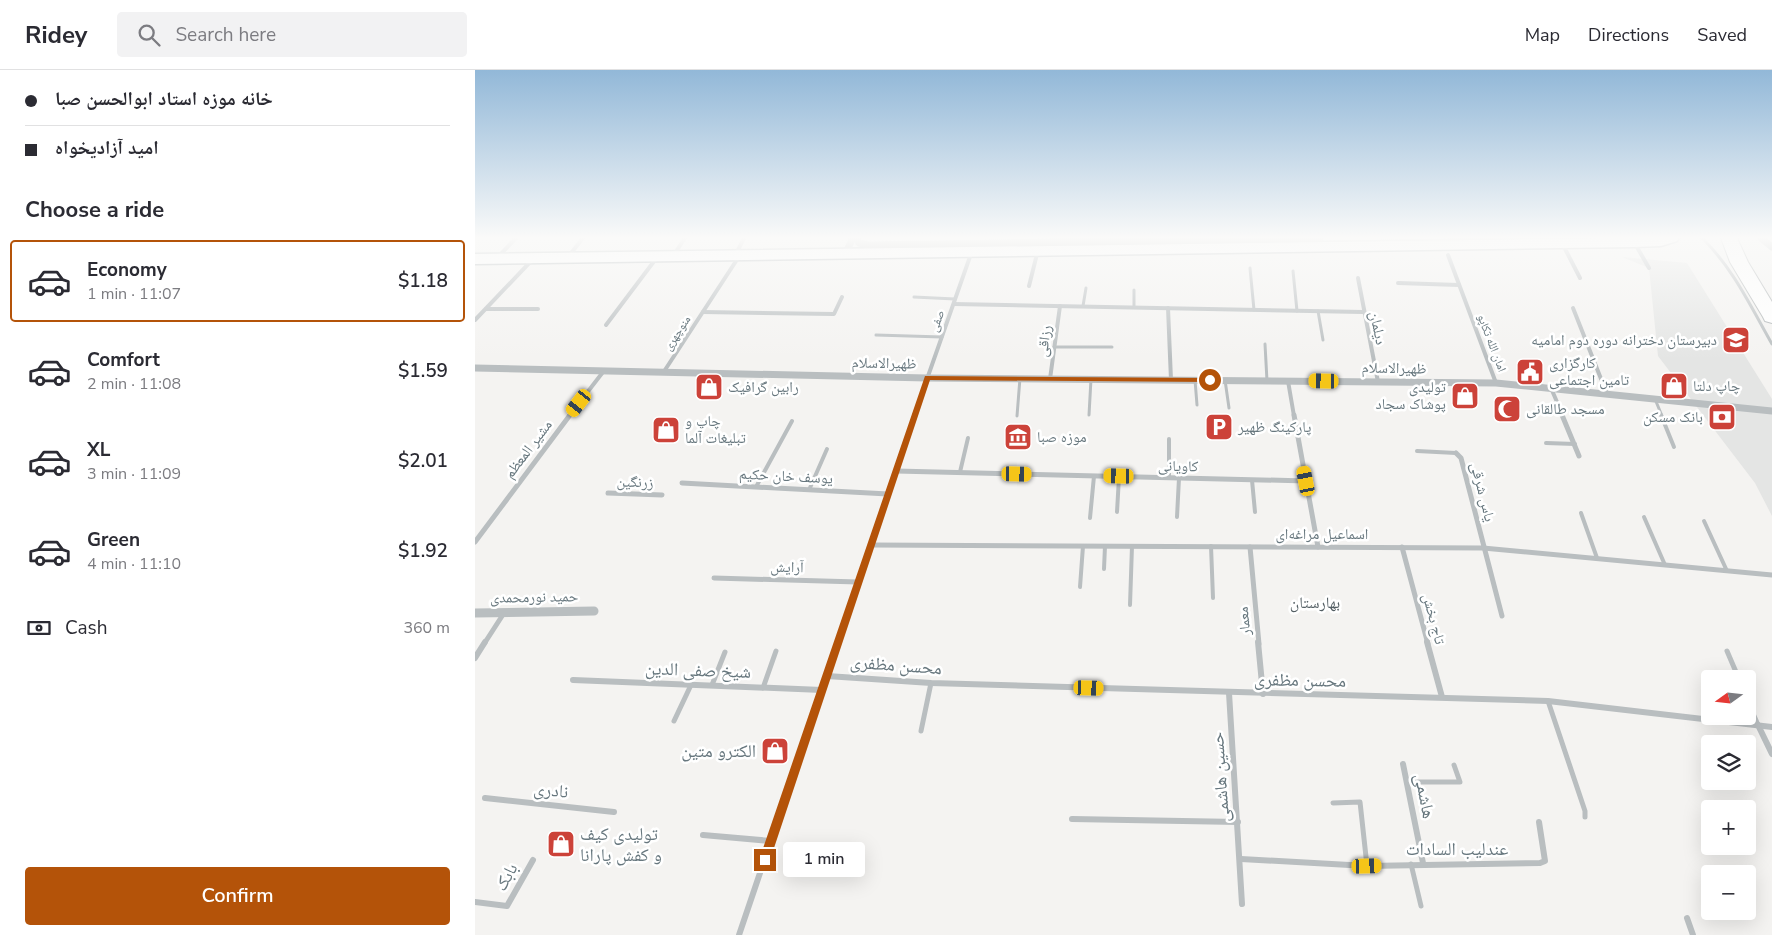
<!DOCTYPE html>
<meta charset="utf-8">
<style>
body{margin:0;font-family:"Nunito Sans","Noto Naskh Arabic",sans-serif;background:#f2f2f3;color:#2b2b33;height:100vh;display:flex;flex-direction:column;font-size:19px;white-space:nowrap}
*{box-sizing:border-box;margin:0}
p{font-size:16px;color:#7c7c81}
.icon{flex:none;width:28px;height:28px;fill:none;stroke:currentColor;stroke-width:2;stroke-linecap:round;stroke-linejoin:round}
.map{position:relative;flex:1;overflow:hidden}
.side{display:flex;flex-direction:column;background:#fff;width:475px}
.side>*{flex:none}
.top-card{display:grid;align-content:center;height:110px;padding:0 25px;background:#fff}
.needle{width:32px;rotate:255deg}
.buttons{position:absolute;left:1226px;top:600px;display:grid;gap:10px}
.buttons a{display:grid;place-items:center;width:55px;height:55px;border-radius:5px;background:#fff;box-shadow:0 5px 20px #0002;font-size:25px}
.end{position:absolute;width:22px;height:22px;margin:-11px;border:6px solid #b45309;background:#fff;box-shadow:0 0 0 2px #fff}
.from{border-radius:50%}
.bubble{position:absolute;height:35px;border-radius:5px;background:#fff;box-shadow:0 5px 20px #0002;font-size:16px;font-weight:600;line-height:35px;text-align:center}
.car{position:absolute;width:15px;height:30px;margin:-15px -8px;border-radius:6px;box-shadow:0 0 4px 1px #0007;background:linear-gradient(#f5c518 24%,#345 0 40%,#f5c518 0 76%,#345 0 86%,#f5c518 0)}
.top-card b{display:flex;align-items:center;gap:18px;height:48px;font-size:19px}
.top-card b+b{border-top:1px solid #e1e1e2}
.top-card i{width:12px;height:12px;background:#2b2b33}
ul{padding:0;list-style:none}
li{display:flex;align-items:center;gap:15px;height:82px;margin:0 10px 8px;padding:0 15px;border:2px solid transparent;border-radius:5px}
li div{flex:1}
li b{display:block;font-size:19px}
li em{font-style:normal;font-weight:600}
li.active{border-color:#b45309}
li>.icon{width:45px;height:45px;stroke-width:1.5}
h2{padding:0 25px;font-size:22px;line-height:60px}
.pay{display:flex;align-items:center;gap:12px;height:55px;padding:0 25px;font-size:19px}
.pay p{margin-inline-start:auto}
.primary-button{display:flex;gap:10px;margin-top:auto;padding:10px 25px}
.primary-button a{flex:1;height:58px;border-radius:5px;background:#b45309;color:#fff;font-size:20px;font-weight:600;line-height:58px;text-align:center}
header{display:flex;align-items:center;gap:30px;box-sizing:border-box;height:70px;padding:0 25px;background:#fff;border-bottom:1px solid #e1e1e2}
header strong{font-size:24px}
nav{display:flex;gap:28px;margin-inline-start:auto;font-size:18px}
.search{width:350px;height:45px;background:#f2f2f3;display:flex;align-items:center;gap:12px;box-sizing:border-box;padding:0 18px;border-radius:5px;color:#7c7c81;font-size:19px}
main{display:flex;flex:1;min-height:0}
.map>svg:first-child{display:block}
</style>
<header>
<strong>Ridey</strong>
<div class="search"><svg class="icon" aria-label="search" viewBox="0 0 24 24"><circle cx="10" cy="10" r="6"/><path d="M15 15l6 6"/></svg>Search here</div>
<nav><a>Map</a><a>Directions</a><a>Saved</a></nav>
</header>
<main>
<section class="side">
<div class="top-card">
<b><i class="from"></i>خانه موزه استاد ابوالحسن صبا</b>
<b><i></i>امید آزادیخواه</b>
</div>
<h2>Choose a ride</h2>
<ul>
<li class="active"><svg class="icon" aria-label="car" viewBox="0 0 24 24"><path d="M5 17H2v-5l4-1 3-4h7l3 4 3 1v5h-3M9 17h6M6 11h13"/><circle cx="7" cy="17" r="2"/><circle cx="17" cy="17" r="2"/></svg><div><b>Economy</b><p>1 min · 11:07</p></div><em>$1.18</em></li>
<li><svg class="icon" aria-label="car" viewBox="0 0 24 24"><path d="M5 17H2v-5l4-1 3-4h7l3 4 3 1v5h-3M9 17h6M6 11h13"/><circle cx="7" cy="17" r="2"/><circle cx="17" cy="17" r="2"/></svg><div><b>Comfort</b><p>2 min · 11:08</p></div><em>$1.59</em></li>
<li><svg class="icon" aria-label="car" viewBox="0 0 24 24"><path d="M5 17H2v-5l4-1 3-4h7l3 4 3 1v5h-3M9 17h6M6 11h13"/><circle cx="7" cy="17" r="2"/><circle cx="17" cy="17" r="2"/></svg><div><b>XL</b><p>3 min · 11:09</p></div><em>$2.01</em></li>
<li><svg class="icon" aria-label="car" viewBox="0 0 24 24"><path d="M5 17H2v-5l4-1 3-4h7l3 4 3 1v5h-3M9 17h6M6 11h13"/><circle cx="7" cy="17" r="2"/><circle cx="17" cy="17" r="2"/></svg><div><b>Green</b><p>4 min · 11:10</p></div><em>$1.92</em></li>
</ul>
<div class="pay"><svg class="icon" aria-label="cash" viewBox="0 0 24 24"><path d="M3 7h18v10H3z"/><circle cx="12" cy="12" r="2"/></svg>Cash<p>360 m</p></div>
<div class="primary-button"><a>Confirm</a></div>
</section>
<div class="map">
<svg width="1297" height="865" viewBox="0 0 1297 865">
<rect width="100%" height="100%" fill="#f4f3f1"/>
<!-- built -->
<path fill="#e4e5e4" d="M1147,187L1212,193L1297,329V446L1280,413L1183,286L1174,198Z"/>
<g fill="none" stroke-linecap="round" stroke-linejoin="round">
<defs>
<path id="secondary" d="M1136,168H1204L1202,171L1186,176L1159,177L0,194V184Z"/>
<path id="primary" d="M1246,168H1262L1273,192L1297,232V253L1290,251L1288,247L1255,192Z"/>
</defs>
<!-- secondary casing -->
<use href="#secondary" stroke="#acb2b5" stroke-width="3"/>
<!-- primary casing -->
<use href="#primary" stroke="#adb2b4" stroke-width="2"/>
<!-- service-far2 -->
<g stroke="#b9bec0" stroke-width="3">
<path d="M1227,168C1258,198 1276,237 1297,274"/>
<path d="M775,198L779,240"/>
<path d="M818,201L822,241"/>
<path d="M659,220V237"/>
<path d="M439,227L480,229"/>
<path d="M608,236L611,218"/>
<path d="M843,241L848,270"/>
<path d="M401,265L467,267"/>
<path d="M790,274L792,311"/>
<path d="M579,277H637"/>
<path d="M720,310L722,335"/>
<path d="M750,310L754,338"/>
<path d="M1180,329L1187,346"/>
<path d="M614,345L616,309"/>
<path d="M542,346L545,308"/>
</g>
<!-- service-far1 -->
<g stroke="#b9bec0" stroke-width="4">
<path d="M1186,345L1199,377"/>
<path d="M694,369V408"/>
<path d="M1071,373L1100,374"/>
<path d="M942,381L981,383"/>
<path d="M485,402L493,368"/>
<path d="M777,410L780,442"/>
<path d="M281,417L317,351"/>
<path d="M334,420L352,379"/>
<path d="M642,442L644,407"/>
<path d="M1106,443L1122,488"/>
<path d="M702,447L704,408"/>
<path d="M1169,447L1190,495"/>
<path d="M615,448L619,406"/>
<path d="M1229,451L1252,501"/>
<path d="M736,476L738,528"/>
<path d="M629,499L630,476"/>
<path d="M605,517L608,476"/>
<path d="M655,535L657,476"/>
</g>
<!-- service -->
<g stroke="#b9bec0" stroke-width="5">
<path d="M1252,581L1264,609"/>
<path d="M237,615L250,582"/>
<path d="M288,618L301,581"/>
<path d="M1272,630L1283,655"/>
<path d="M1073,631L1110,741V747"/>
<path d="M199,651L216,615"/>
<path d="M446,661L456,613"/>
<path d="M932,712H985L979,695"/>
<path d="M858,733L885,732L892,796"/>
<path d="M936,794L946,836"/>
</g>
<!-- minor-far2 -->
<g stroke="#b9bec0" stroke-width="4">
<path d="M1159,172L1174,198"/>
<path d="M1087,173L1105,208"/>
<path d="M261,184L269,168"/>
<path d="M973,185L1021,313"/>
<path d="M198,186L210,168"/>
<path d="M93,187L108,168"/>
<path d="M22,188L41,168"/>
<path d="M883,208L903,312"/>
<path d="M923,213L984,215"/>
<path d="M554,216L563,180"/>
<path d="M479,234L888,242"/>
<path d="M693,238L696,310"/>
<path d="M1098,238L1132,324"/>
<path d="M11,239H63"/>
<path d="M228,242L359,244L367,227"/>
<path d="M0,250L58,189"/>
<path d="M131,255L183,186"/>
<path d="M188,303L265,185"/>
<path d="M575,309L585,236"/>
<path d="M813,311L819,346"/>
<path d="M1076,318L1088,346"/>
<path d="M94,346L128,302"/>
<path d="M439,346L497,181"/>
</g>
<!-- minor-far1 -->
<g stroke="#b9bec0" stroke-width="5">
<path d="M819,345L843,477"/>
<path d="M1087,345L1104,386"/>
<path d="M981,383L986,388L1027,546"/>
<path d="M421,401L831,411"/>
<path d="M207,413L413,424"/>
<path d="M133,423L187,425"/>
<path d="M0,472L95,345"/>
<path d="M396,475L1008,478L1297,505"/>
<path d="M775,477L784,574"/>
<path d="M927,477L953,574"/>
<path d="M239,508L383,512"/>
<path d="M9,574L29,543"/>
<path d="M362,574L440,345"/>
</g>
<!-- minor -->
<g stroke="#b9bec0" stroke-width="6">
<path d="M783,572L788,624"/>
<path d="M952,572L967,627"/>
<path d="M0,588L10,572"/>
<path d="M352,606L456,613L1073,631L1297,657"/>
<path d="M98,610L347,620"/>
<path d="M754,623L767,834"/>
<path d="M1283,655L1297,684"/>
<path d="M928,694L948,793"/>
<path d="M10,728L139,742"/>
<path d="M597,749L763,752"/>
<path d="M228,765L296,771"/>
<path d="M766,789L892,796L1065,793L1070,791L1064,752"/>
<path d="M0,832L32,836L58,790"/>
<path d="M1212,848L1218,865"/>
<path d="M264,865L363,572"/>
</g>
<!-- tertiary-far1 -->
<g stroke="#b9bec0" stroke-width="7">
<path d="M381,168L384,173L392,175L845,168"/>
<path d="M1286,168L1297,177"/>
<path d="M371,182L378,168"/>
<path d="M0,298L452,308L1021,313L1297,341"/>
</g>
<!-- tertiary -->
<path stroke="#b9bec0" stroke-width="9" d="M0,543L119,541"/>
<!-- secondary -->
<use href="#secondary" fill="#fff" fill-rule="evenodd"/>
<!-- primary -->
<use href="#primary" fill="#fff" fill-rule="evenodd"/>
</g>
<!-- sky -->
<linearGradient id="sky" x2="0" y2="1"><stop stop-color="#92b8d8"/><stop offset="0.58" stop-color="#fafaf9"/><stop offset="1" stop-color="#fafaf9" stop-opacity="0"/></linearGradient>
<rect width="1297" height="289" fill="url(#sky)"/>
<!-- route -->
<path fill="#b45309" d="M450,306L735,308L738,310L735,312L455,310L295,790L294,794L290,795L286,794L284,790Z"/>
<!-- icons -->
<defs>
<symbol id="school-square" viewBox="-11 -11 22 22"><rect x="-9" y="-9" width="18" height="18" rx="4" fill="#cc4239" stroke="#fff"/><path d="M0-5L7-2L0 1L-7-2ZM-4 1L0 2.5L4 1V4Q0 6-4 4Z" fill="#fff"/></symbol>
<symbol id="civic-square" viewBox="-11 -11 22 22"><rect x="-9" y="-9" width="18" height="18" rx="4" fill="#cc4239" stroke="#fff"/><path d="M-.6-6.5H3V-4.5H.6V-3L4-1V1h2V6H-6V1h2V-1L-.6-3ZM-1.2 2.5V6h2.4V2.5Z" fill="#fff"/></symbol>
<symbol id="shop-square" viewBox="-11 -11 22 22"><rect x="-9" y="-9" width="18" height="18" rx="4" fill="#cc4239" stroke="#fff"/><path d="M-5-2.5h2.3a2.7 3.5 0 0 1 5.4 0H5L5.5 6h-11ZM-1.5-2.5h3a1.5 2.3 0 0 0-3 0Z" fill="#fff"/></symbol>
<symbol id="mosque-square" viewBox="-11 -11 22 22"><rect x="-9" y="-9" width="18" height="18" rx="4" fill="#cc4239" stroke="#fff"/><path d="M3.5-4.9A6 6 0 1 0 3.5 4.9A5 5 0 1 1 3.5-4.9Z" fill="#fff"/></symbol>
<symbol id="bank-square" viewBox="-11 -11 22 22"><rect x="-9" y="-9" width="18" height="18" rx="4" fill="#cc4239" stroke="#fff"/><path d="M-6-4H6V4H-6ZM0-2.3a2.3 2.3 0 1 0 0 4.6a2.3 2.3 0 1 0 0-4.6Z" fill="#fff"/></symbol>
<symbol id="parking-square" viewBox="-11 -11 22 22"><rect x="-9" y="-9" width="18" height="18" rx="4" fill="#cc4239" stroke="#fff"/><path d="M-3.5-5.5H1a3.5 3.5 0 0 1 0 7H-1V5.5H-3.5ZM-1-3.4V-.6H.8a1.4 1.4 0 0 0 0-2.8Z" fill="#fff"/></symbol>
<symbol id="museum-square" viewBox="-11 -11 22 22"><rect x="-9" y="-9" width="18" height="18" rx="4" fill="#cc4239" stroke="#fff"/><path d="M0-6L6-3V-2H-6V-3ZM-5-1h2V3h-2ZM-1-1h2V3h-2ZM3-1h2V3H3ZM-6 4H6V6H-6Z" fill="#fff"/></symbol>
</defs>
<g fill-rule="evenodd">
<use href="#school-square" x="1245" y="254" width="32" height="32"/>
<use href="#civic-square" x="1039" y="286" width="32" height="32"/>
<use href="#shop-square" x="1183" y="300" width="32" height="32"/>
<use href="#shop-square" x="218" y="301" width="32" height="32"/>
<use href="#shop-square" x="974" y="310" width="32" height="32"/>
<use href="#mosque-square" x="1016" y="323" width="32" height="32"/>
<use href="#bank-square" x="1231" y="331" width="32" height="32"/>
<use href="#parking-square" x="728" y="341" width="32" height="32"/>
<use href="#shop-square" x="175" y="344" width="32" height="32"/>
<use href="#museum-square" x="527" y="351" width="32" height="32"/>
<use href="#shop-square" x="284" y="665" width="32" height="32"/>
<use href="#shop-square" x="70" y="758" width="32" height="32"/>
</g>
<g text-anchor="middle" stroke-width="5" stroke-linejoin="round" paint-order="stroke">
<!-- far-street labels -->
<g font-size="12" fill="#67777e" stroke="#fff">
<text transform="translate(462 251) rotate(-70)" y="4">صفی</text>
<text transform="translate(202 263) rotate(-57)" y="4">منوچهری</text>
<text transform="translate(1017 273) rotate(69)" y="4">امان الله تکاپو</text>
</g>
<!-- street labels -->
<g font-size="15" fill="#67777e" stroke="#fff">
<text transform="translate(903 258) rotate(78)" y="5">دیلمان</text>
<text transform="translate(569 271) rotate(-82)" y="5">رزاقی</text>
<text transform="translate(409 293) rotate(1)" y="5">ظهیرالاسلام</text>
<text transform="translate(919 298) rotate(1)" y="5">ظهیرالاسلام</text>
<text transform="translate(53 379) rotate(-53)" y="5">مشیر المعظم</text>
<text transform="translate(703 396) rotate(1)" y="5">کاویانی</text>
<text transform="translate(311 406) rotate(3)" y="5">یوسف خان حکیم</text>
<text transform="translate(160 412) rotate(2)" y="5">زرنگین</text>
<text transform="translate(1008 422) rotate(76)" y="5">یاس شرقی</text>
<text x="847" y="469">اسماعیل مراغه‌ای</text>
<text transform="translate(312 497) rotate(1)" y="5">آرایش</text>
<text transform="translate(59 527) rotate(-1)" y="5">حمید نورمحمدی</text>
<text transform="translate(959 549) rotate(75)" y="5">تاج بخش</text>
<text transform="translate(769 551) rotate(-95)" y="5">معمار</text>
</g>
<!-- poi labels -->
<g font-size="15" fill="#67777e" stroke="#fff" text-anchor="start">
<text x="1242" y="275" text-anchor="end">دبیرستان دخترانه دوره دوم امامیه</text>
<text x="1074" y="298">کارگزاری<tspan x="1074" dy="17">تامین اجتماعی</tspan></text>
<text x="1218" y="321">چاپ دلتا</text>
<text x="253" y="322">رابین گرافیک</text>
<text x="971" y="322" text-anchor="end">تولیدی<tspan x="971" dy="17">پوشاک سجاد</tspan></text>
<text x="1051" y="344">مسجد طالقانی</text>
<text x="1228" y="352" text-anchor="end">بانک مسکن</text>
<text x="210" y="356">چاپ و<tspan x="210" dy="17">تبلیغات آلما</tspan></text>
<text x="763" y="362">پارکینگ ظهیر</text>
<text x="562" y="372">موزه صبا</text>
</g>
<!-- neighbourhood labels -->
<g font-size="16" fill="#545f64" stroke="#fff">
<text x="840" y="538">بهارستان</text>
</g>
<!-- near-street labels -->
<g font-size="18" fill="#67777e" stroke="#fff">
<text transform="translate(421 595) rotate(4)" y="6">محسن مظفری</text>
<text transform="translate(223 600) rotate(2)" y="6">شیخ صفی الدین</text>
<text transform="translate(825 610) rotate(1)" y="6">محسن مظفری</text>
<text transform="translate(745 707) rotate(-94)" y="6">حسین هاشمی</text>
<text transform="translate(76 720) rotate(6)" y="6">نادری</text>
<text transform="translate(950 726) rotate(79)" y="6">هاشمی</text>
<text x="982" y="785">عندلیب السادات</text>
<text transform="translate(31 807) rotate(-61)" y="6">بابک</text>
</g>
<!-- near-poi labels -->
<g font-size="18" fill="#67777e" stroke="#fff" text-anchor="end">
<text x="281" y="687">الکترو متین</text>
<text x="105" y="770" text-anchor="start">تولیدی کیف<tspan x="105" dy="21">و کفش پارانا</tspan></text>
</g>
</g>
</svg>
<div class="buttons">
<a><svg class="needle" viewBox="-14 -14 28 28"><path d="M0-13l5 13h-10z" fill="#e53935"/><path d="M0 13l5-13h-10z" fill="#7c7c81"/></svg></a>
<a><svg class="icon" aria-label="layers" viewBox="0 0 24 24"><path d="M12 4l9 5-9 5-9-5zM3 14l9 5 9-5"/></svg></a>
<a>+</a>
<a>−</a>
</div>
<i class="end from" style="left:735px;top:310px"></i>
<i class="end" style="left:290px;top:790px"></i>
<div class="bubble" style="left:308px;top:772px;width:82px">1 min</div>
<i class="car" style="left:849px;top:311px;rotate:271deg"></i>
<i class="car" style="left:104px;top:333px;rotate:218deg"></i>
<i class="car" style="left:542px;top:404px;rotate:91deg"></i>
<i class="car" style="left:644px;top:406px;rotate:271deg"></i>
<i class="car" style="left:831px;top:411px;rotate:349deg"></i>
<i class="car" style="left:614px;top:618px;rotate:92deg"></i>
<i class="car" style="left:892px;top:796px;rotate:88deg"></i>
</div>
</main>
